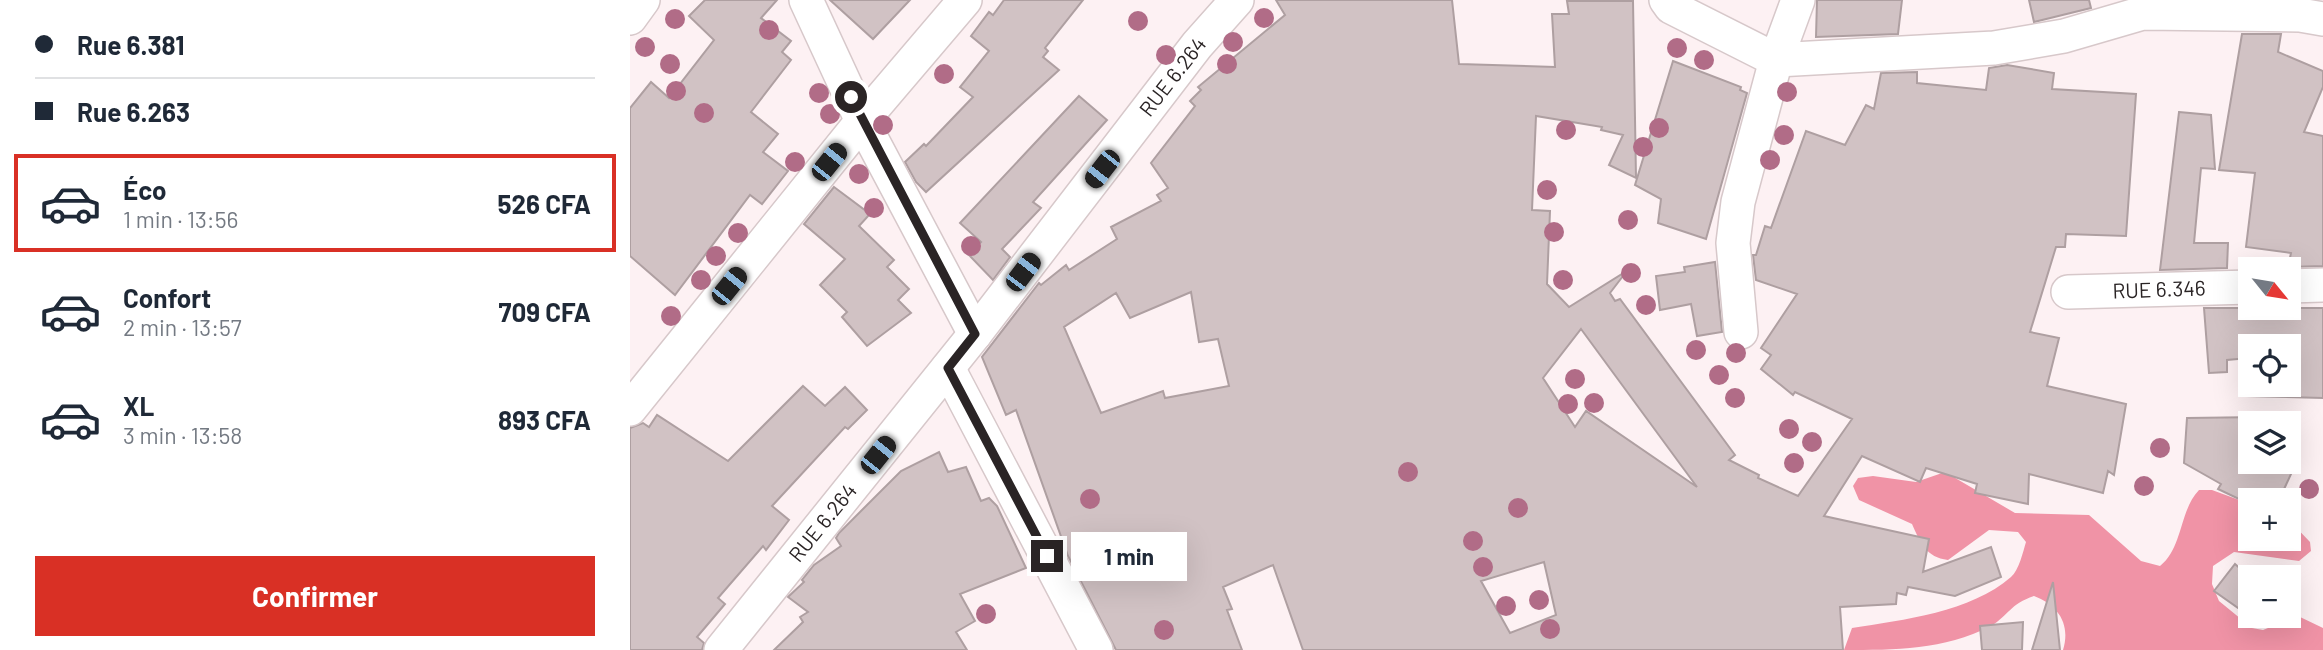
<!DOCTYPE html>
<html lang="fr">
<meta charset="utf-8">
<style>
body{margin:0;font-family:Barlow,sans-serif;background:#f6f6f7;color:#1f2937;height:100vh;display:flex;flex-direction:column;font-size:26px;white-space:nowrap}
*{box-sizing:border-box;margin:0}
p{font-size:23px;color:#747a83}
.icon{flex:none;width:38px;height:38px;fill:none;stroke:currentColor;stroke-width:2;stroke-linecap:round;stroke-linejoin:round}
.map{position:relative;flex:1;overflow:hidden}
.side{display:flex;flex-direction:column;background:#fff;width:630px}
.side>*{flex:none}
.guide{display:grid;align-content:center;height:154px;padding:0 35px;background:#fff}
.needle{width:46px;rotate:120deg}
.buttons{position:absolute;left:1608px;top:257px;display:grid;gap:14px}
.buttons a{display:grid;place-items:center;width:63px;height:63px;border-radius:0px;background:#fff;box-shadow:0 7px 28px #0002;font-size:35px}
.end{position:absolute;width:32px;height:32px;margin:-16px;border:9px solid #2a2425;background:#fff;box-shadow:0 0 0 4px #fff}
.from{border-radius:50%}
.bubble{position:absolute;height:49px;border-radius:0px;background:#fff;box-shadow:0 7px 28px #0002;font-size:23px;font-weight:700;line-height:49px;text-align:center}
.car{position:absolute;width:21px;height:42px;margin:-21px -10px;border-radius:9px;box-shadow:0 0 5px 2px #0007;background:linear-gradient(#222 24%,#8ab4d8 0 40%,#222 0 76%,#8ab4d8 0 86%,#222 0)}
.guide b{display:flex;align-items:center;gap:24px;height:66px;font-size:26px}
.guide b+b{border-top:2px solid #e0e1e3}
.guide i{width:18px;height:18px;background:#1f2937}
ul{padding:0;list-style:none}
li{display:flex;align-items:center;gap:21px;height:98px;margin:0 14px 10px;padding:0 21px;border:4px solid transparent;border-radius:0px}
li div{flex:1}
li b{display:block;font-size:26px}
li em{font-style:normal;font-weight:700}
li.current{border-color:#d93025}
li>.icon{width:63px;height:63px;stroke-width:1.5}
.cta{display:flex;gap:14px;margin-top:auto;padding:14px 35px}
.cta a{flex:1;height:80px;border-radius:0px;background:#d93025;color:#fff;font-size:28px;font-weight:700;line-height:80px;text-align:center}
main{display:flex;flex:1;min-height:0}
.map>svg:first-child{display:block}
</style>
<main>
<section class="side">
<div class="guide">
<b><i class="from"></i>Rue 6.381</b>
<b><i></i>Rue 6.263</b>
</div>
<ul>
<li class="current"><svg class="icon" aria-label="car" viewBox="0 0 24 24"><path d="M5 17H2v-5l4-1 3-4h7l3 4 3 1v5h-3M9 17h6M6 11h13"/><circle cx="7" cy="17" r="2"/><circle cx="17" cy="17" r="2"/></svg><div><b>Éco</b><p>1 min · 13:56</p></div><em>526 CFA</em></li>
<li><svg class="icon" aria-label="car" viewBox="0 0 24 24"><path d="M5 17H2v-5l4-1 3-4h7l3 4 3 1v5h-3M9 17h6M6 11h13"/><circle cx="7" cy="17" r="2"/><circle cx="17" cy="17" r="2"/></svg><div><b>Confort</b><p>2 min · 13:57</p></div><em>709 CFA</em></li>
<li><svg class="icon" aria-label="car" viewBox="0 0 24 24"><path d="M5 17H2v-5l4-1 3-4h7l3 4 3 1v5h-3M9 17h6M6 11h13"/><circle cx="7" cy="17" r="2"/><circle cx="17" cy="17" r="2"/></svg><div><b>XL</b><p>3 min · 13:58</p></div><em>893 CFA</em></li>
</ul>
<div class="cta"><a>Confirmer</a></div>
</section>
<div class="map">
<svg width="1693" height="650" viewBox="0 0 1693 650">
<rect width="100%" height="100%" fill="#fdf1f3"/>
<!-- forest -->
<path fill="#f093a6" d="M1315,472L1385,513L1459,515L1511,561L1530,566C1553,548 1549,511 1569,490H1582L1620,504V539H1659V520L1680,542L1681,551L1669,561L1604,552L1583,566L1582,584L1589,601L1622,628L1633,630L1668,616L1693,628V650H1433C1441,624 1428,605 1404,596C1380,604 1379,615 1361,626C1313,650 1266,650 1214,650L1222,628C1273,620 1341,612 1381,577C1389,570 1393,552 1396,542L1388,532L1359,530L1318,560C1296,557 1291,544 1282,524L1229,500L1223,486L1228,478L1243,476L1286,482Z"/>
<!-- building -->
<g fill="#d1c2c4" stroke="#ae9fa1" stroke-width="2" fill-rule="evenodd">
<path d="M75,0H147L131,18L161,41L152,52L161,60L121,112L148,134L133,152L158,171L132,204L120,195L45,295L0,256V108L21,82L39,98L84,40L59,16Z"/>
<path d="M200,0H280L243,39Z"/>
<path d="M374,0H453L415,48L418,51L413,57L429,70L296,192L286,182L275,162L294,144L296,146L343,97L330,87L359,51L341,36L359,12L363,15Z"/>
<path d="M646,0H822L829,64L925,67L922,14H939L937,1H1003L1006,178L979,165L993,135L971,130L972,127L906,116L902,210L920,211L917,284L939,307L992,274L993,276L980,293L985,301L990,299L1105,455L1099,460L1129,475L1128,478L1168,496L1222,419L1165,392L1163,395L1131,369L1141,355L1131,348L1167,294L1126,280L1123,255H1126L1135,226L1141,228L1176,131L1215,145L1236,105L1244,109L1251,73L1287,72V83L1356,90L1359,68L1377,65L1424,73L1422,89L1506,94L1496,236L1436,234L1435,247H1426L1400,332L1429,338L1417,386L1496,404L1484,475L1478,471L1473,493L1399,474L1398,504L1345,493L1347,484L1296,468L1290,482L1232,456L1194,516L1299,539L1293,572L1361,547L1371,577L1325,596L1278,587L1276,595L1267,593L1266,604L1210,607L1213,650H673L643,565L593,587L602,609L597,610L612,650H486L438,556L386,410L376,415L352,357L409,283L411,285L436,265L439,270L487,239L481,227L531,201L527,195L538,188L521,163L565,106L560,101L571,90L568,87L655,15ZM561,292L569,342L588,339L599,386L535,398L533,391L471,413L434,327L486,293L500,318ZM951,329L1067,487L956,411L945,427L913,378ZM914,562L926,615L880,633L851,581Z"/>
<path d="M1187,0H1272L1268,34L1186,37Z"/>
<path d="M1399,0H1459L1461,8L1404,22Z"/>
<path d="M1612,34H1651L1648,52L1693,71V87L1674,132L1693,136V266L1658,267L1661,253L1616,247L1625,173L1589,170Z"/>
<path d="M1043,61L1111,87L1110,90L1117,93L1076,239L1028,223L1031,199L1005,185Z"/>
<path d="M449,96L477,120L403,202L411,208L372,249L380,257L363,280L338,254L351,242L330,223Z"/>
<path d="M1549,112L1581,115L1585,169L1571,168L1564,243H1598L1597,268L1530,270Z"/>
<path d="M204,187L240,214L229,226L264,260L257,267L279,289L268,300L281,313L237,346L212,317L217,312L190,285L215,259L174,224Z"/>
<path d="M1085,262L1092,332L1067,336L1061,304L1030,310L1026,276L1055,272L1054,267Z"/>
<path d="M1574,308H1693V398L1617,396L1619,358L1597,360V372L1579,373ZM1620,346H1659V385H1620Z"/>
<path d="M173,386L195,406L215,387L237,410L218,429L215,427L142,506L159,520L136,550L133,546L88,598L95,604L67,637L74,643L72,650H0V428L13,423L19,427L27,415L98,461Z"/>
<path d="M1632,417V424H1620V462H1659V458L1667,461L1649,500H1611L1588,489L1591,484L1554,463L1557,418Z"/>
<path d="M309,452L318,472L336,467L351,501L359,498L367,506L396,568L330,594L345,621L326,632L337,650H144L173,622L170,617L178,612L158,597L174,582L172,580L184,565L211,546L206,538L209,533L271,471Z"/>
<path d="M1605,564L1621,578L1620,597L1611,610L1584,591Z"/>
<path d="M1423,582L1430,650H1402Z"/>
<path d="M1393,622L1392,650H1352L1350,626Z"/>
</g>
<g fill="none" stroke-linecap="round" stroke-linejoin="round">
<defs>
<g id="minor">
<path d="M176,0L232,121L345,334"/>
<path d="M1036,0L1041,7L1146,60L1364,48L1434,36L1513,13L1670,15L1693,19"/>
<path d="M0,18L13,0"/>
<path d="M1659,286L1693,285"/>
<path d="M1438,292L1620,287"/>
<path d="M1111,332L1103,243L1108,202L1146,60L1168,0"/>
<path d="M318,368L466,650"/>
<path d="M0,409L232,121L335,0"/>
<path d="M91,650L345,334L567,45L607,0"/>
</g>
</defs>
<!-- minor casing -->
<use href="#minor" stroke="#d7c8ca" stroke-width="36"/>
<!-- minor -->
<use href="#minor" stroke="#fff" stroke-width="33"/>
</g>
<!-- trees -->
<g fill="#b16c87">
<circle cx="634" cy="18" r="10"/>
<circle cx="45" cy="19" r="10"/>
<circle cx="508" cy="21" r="10"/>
<circle cx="139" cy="30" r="10"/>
<circle cx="603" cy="42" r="10"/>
<circle cx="15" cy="47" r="10"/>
<circle cx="1047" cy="48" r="10"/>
<circle cx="536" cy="55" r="10"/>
<circle cx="1074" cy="60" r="10"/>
<circle cx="40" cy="64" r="10"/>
<circle cx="597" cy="64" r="10"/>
<circle cx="314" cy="74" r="10"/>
<circle cx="46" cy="91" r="10"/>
<circle cx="1157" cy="92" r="10"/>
<circle cx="189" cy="93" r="10"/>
<circle cx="74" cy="113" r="10"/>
<circle cx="200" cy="114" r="10"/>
<circle cx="253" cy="125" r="10"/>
<circle cx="1029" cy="128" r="10"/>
<circle cx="936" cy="130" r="10"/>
<circle cx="1154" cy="135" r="10"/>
<circle cx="1013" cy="147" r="10"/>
<circle cx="1140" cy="160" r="10"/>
<circle cx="165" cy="162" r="10"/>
<circle cx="229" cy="174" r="10"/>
<circle cx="917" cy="190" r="10"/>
<circle cx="244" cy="208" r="10"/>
<circle cx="998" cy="220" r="10"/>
<circle cx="924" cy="232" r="10"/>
<circle cx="108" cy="233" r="10"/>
<circle cx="341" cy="246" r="10"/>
<circle cx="86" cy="256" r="10"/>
<circle cx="1001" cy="273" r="10"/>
<circle cx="71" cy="280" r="10"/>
<circle cx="933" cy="280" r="10"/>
<circle cx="1016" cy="305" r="10"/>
<circle cx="41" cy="316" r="10"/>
<circle cx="1066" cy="350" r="10"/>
<circle cx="1106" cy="353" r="10"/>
<circle cx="1089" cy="375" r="10"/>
<circle cx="945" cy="379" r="10"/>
<circle cx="1105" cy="398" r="10"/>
<circle cx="964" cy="403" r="10"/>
<circle cx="938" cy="404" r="10"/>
<circle cx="1159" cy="429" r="10"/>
<circle cx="1182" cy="442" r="10"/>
<circle cx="1530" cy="448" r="10"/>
<circle cx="1164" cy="463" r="10"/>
<circle cx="778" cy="472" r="10"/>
<circle cx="1514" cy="486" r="10"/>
<circle cx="1679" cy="489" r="10"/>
<circle cx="460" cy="499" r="10"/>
<circle cx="888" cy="508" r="10"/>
<circle cx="843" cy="541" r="10"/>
<circle cx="488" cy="542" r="10"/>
<circle cx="853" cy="567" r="10"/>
<circle cx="909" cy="600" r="10"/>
<circle cx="876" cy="606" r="10"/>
<circle cx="356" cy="614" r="10"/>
<circle cx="920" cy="629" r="10"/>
<circle cx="534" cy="630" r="10"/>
</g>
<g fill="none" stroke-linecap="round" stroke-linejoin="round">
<!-- route -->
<path stroke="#2a2425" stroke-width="9" d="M221,97L345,334L318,368L417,556"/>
</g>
<g text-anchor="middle" stroke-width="6" stroke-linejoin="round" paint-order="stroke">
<!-- street labels -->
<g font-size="21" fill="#2a2425" stroke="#fff">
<text transform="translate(543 77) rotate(-52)" y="7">RUE 6.264</text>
<text transform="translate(1529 290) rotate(-2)" y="7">RUE 6.346</text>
<text transform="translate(193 523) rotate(-51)" y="7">RUE 6.264</text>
</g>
</g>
</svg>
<div class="buttons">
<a><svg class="needle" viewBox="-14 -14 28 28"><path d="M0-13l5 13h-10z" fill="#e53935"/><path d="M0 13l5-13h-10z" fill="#747a83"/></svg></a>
<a><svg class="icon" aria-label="locate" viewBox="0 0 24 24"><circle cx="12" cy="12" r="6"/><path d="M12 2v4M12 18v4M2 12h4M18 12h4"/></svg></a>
<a><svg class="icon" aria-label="layers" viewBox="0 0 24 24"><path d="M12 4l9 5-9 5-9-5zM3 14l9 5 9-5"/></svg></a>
<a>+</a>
<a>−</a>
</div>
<i class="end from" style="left:221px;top:97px"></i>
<i class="end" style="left:417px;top:556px"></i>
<div class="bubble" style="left:441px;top:532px;width:116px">1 min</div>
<i class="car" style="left:199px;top:162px;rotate:39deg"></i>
<i class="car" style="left:472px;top:169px;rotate:218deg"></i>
<i class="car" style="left:393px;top:272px;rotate:37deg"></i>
<i class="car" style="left:99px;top:286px;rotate:39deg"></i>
<i class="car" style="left:248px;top:455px;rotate:39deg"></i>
</div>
</main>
